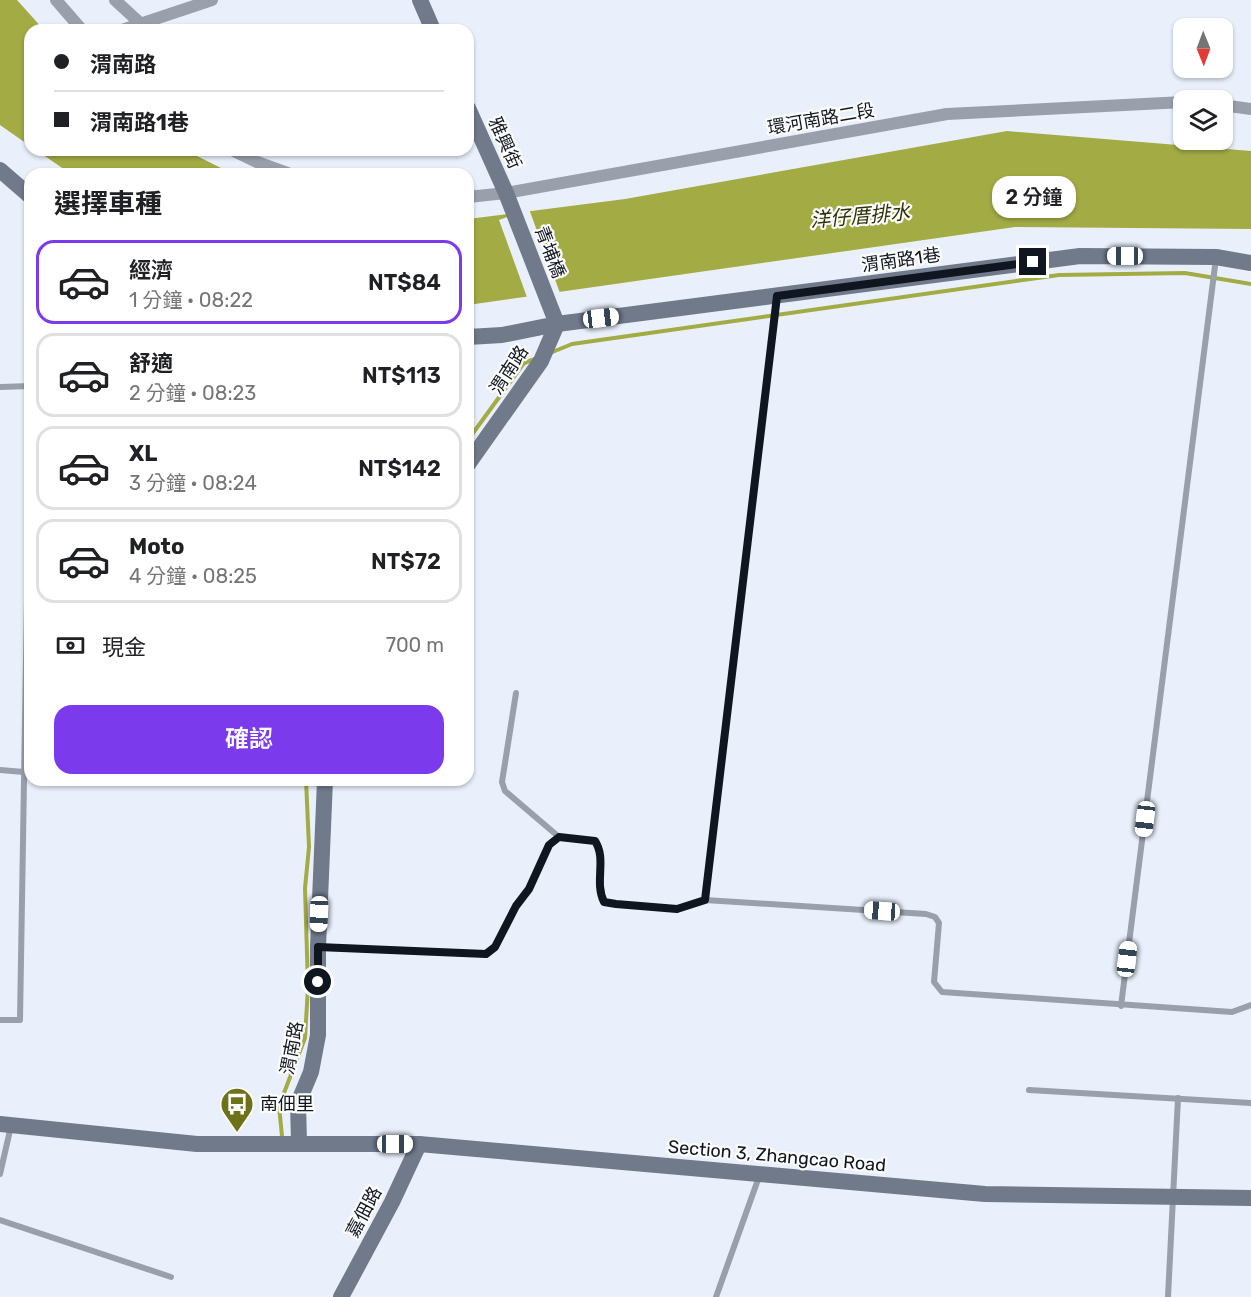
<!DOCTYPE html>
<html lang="zh-TW">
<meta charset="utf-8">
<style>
body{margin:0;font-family:Rubik,"Noto Sans TC",sans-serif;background:#f6f6f6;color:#202124;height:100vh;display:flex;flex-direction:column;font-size:22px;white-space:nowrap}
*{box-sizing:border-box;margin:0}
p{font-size:20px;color:#757577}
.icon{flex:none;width:33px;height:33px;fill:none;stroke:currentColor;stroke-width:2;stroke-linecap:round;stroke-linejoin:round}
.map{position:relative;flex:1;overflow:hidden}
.details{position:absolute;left:24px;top:168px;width:450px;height:618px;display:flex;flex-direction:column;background:#fff;border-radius:18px;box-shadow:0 2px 4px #0004}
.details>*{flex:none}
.hud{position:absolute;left:24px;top:24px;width:450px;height:132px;border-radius:18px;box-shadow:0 2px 4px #0004;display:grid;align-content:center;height:132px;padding:0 30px;background:#fff}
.needle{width:39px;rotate:179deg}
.tools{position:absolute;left:1173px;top:18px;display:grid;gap:12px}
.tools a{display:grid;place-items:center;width:60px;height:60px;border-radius:12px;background:#fff;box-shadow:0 2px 4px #0004;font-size:30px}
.end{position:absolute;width:27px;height:27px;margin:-14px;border:8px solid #10161f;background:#fff;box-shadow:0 0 0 3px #fff}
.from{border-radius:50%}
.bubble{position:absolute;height:42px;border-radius:18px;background:#fff;box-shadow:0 2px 4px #0004;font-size:20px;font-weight:600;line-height:42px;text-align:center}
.car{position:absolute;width:18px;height:36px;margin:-18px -9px;border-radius:8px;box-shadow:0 0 4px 2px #0007;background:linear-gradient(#fff 24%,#345 0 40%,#fff 0 76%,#345 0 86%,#fff 0)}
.hud b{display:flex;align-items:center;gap:21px;height:57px;font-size:22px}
.hud b+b{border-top:2px solid #e0e0e0}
.hud i{width:15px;height:15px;background:#202124}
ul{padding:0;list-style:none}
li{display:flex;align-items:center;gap:18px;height:84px;margin:0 12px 9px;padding:0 18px;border:3px solid #e0e0e0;border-radius:18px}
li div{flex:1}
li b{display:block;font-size:22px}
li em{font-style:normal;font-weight:600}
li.selected{border-color:#7c3aed}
li>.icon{width:54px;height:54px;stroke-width:1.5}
h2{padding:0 30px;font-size:27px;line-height:72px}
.pay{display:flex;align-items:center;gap:15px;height:66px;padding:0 30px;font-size:22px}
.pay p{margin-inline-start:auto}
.action{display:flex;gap:12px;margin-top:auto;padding:12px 30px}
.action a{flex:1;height:69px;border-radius:18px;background:#7c3aed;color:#fff;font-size:24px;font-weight:600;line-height:69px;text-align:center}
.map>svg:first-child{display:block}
</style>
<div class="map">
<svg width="1251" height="1297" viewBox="0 0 1251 1297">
<rect width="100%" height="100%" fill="#e9f0fb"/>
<!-- water -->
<g fill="#a3ab45">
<path d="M0,0H17L44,30H30V146L0,125Z"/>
<path d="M1007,131L1251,151V229L1015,227L468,305V219L625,199Z"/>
<path d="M36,150H185L233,174H71Z"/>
</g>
<!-- pier -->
<path fill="#e9f0fb" d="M529,209L560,293L528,300L499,220Z"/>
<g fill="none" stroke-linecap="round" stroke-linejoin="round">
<!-- stream -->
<g stroke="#a3ab45" stroke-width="4">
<path d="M550,353L572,344L1059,275L1185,273L1251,284"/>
<path d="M468,440L524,363L535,359"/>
<path d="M282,1136L279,1106L305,1038L308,987L305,888L309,847L306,780"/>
</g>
<!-- lane -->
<g stroke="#99a0ac" stroke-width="6">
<path d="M0,387L30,386"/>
<path d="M516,693L502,782L505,791L559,837"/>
<path d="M0,770L24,772"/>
<path d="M705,900L777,296"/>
<path d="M320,947L486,954L495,947L516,906L529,889L549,845L559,837L595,841C607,859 594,882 604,902L616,904L677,909L705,900L926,914L935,917L939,923L934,982L942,992L1232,1012L1251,1005"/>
<path d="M1121,1006L1216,258"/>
<path d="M0,1020H20L30,422"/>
<path d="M1029,1090L1251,1103"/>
<path d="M0,1174L11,1126"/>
<path d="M0,1220L171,1277"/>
<path d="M716,1297L760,1174"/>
<path d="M1168,1297L1178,1098"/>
</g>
<!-- street -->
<g stroke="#99a0ac" stroke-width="12">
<path d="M56,0L82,30"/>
<path d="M115,0L141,24"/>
<path d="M122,30L212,0"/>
<path d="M1222,105L1251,109"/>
<path d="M232,150L257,162L290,174"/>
<path d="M468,197L506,193L947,114L1184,102"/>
</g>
<!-- secondary -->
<g stroke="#707a8b" stroke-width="16">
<path d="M420,0L433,30"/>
<path d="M468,108L506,193L557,324"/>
<path d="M0,170L30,196"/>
<path d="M468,337L502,335L557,324L1080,256L1216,257L1251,263"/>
<path d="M468,464L541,361L557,324"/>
<path d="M0,1124L197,1144H419L985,1194L1251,1198"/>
<path d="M299,1143L298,1103L311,1072L318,1035V947L325,780"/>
<path d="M341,1297L392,1202L419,1144"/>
</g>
</g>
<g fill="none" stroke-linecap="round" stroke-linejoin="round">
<!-- route -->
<path stroke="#10161f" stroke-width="8" d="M318,982V947L486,954L495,947L516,906L529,889L549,845L559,837L595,841C607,859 594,882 604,902L616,904L677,909L705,900L777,296L1033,262"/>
</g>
<!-- icons -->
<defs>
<symbol id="bus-pin" viewBox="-11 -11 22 30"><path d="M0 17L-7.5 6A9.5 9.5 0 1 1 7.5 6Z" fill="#6d7219" stroke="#fcfcfc"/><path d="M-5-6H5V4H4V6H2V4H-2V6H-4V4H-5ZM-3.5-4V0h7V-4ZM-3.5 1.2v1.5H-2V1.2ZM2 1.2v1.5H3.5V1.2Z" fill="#fff"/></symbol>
</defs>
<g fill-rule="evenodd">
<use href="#bus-pin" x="218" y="1085" width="38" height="52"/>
</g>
<g text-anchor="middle" stroke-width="4.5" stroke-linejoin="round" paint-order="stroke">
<!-- street labels -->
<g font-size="18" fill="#10161f" stroke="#fcfcfc">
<text transform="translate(821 119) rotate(-10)" y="6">環河南路二段</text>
<text transform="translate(505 143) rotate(66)" y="6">雅興街</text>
<text transform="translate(550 252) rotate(69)" y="6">青埔橋</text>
<text transform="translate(901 260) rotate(-8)" y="6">渭南路1巷</text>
<text transform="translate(509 370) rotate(-57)" y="6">渭南路</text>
<text transform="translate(292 1048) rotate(-79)" y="6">渭南路</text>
<text transform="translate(777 1156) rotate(5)" y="6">Section 3, Zhangcao Road</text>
<text transform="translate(364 1212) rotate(-62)" y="6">嘉佃路</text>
</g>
<!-- poi labels -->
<g font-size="18" fill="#10161f" stroke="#fcfcfc" text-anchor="start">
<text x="260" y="1110">南佃里</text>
</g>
<!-- water labels -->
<g font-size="20" font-style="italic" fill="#2f3105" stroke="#fcfcfc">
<text transform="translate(860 216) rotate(-5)" y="7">洋仔厝排水</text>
</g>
</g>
</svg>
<div class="tools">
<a><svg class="needle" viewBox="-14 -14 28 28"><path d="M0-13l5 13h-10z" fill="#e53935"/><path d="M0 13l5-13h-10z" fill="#757577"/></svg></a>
<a><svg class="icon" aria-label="layers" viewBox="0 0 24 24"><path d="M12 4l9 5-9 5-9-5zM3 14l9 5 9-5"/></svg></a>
</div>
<i class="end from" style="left:318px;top:982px"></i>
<i class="end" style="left:1033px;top:262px"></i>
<div class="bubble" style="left:992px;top:176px;width:84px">2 分鐘</div>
<i class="car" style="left:1125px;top:256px;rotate:270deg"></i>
<i class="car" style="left:601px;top:318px;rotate:83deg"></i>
<i class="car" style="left:1145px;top:819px;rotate:187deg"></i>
<i class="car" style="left:882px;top:911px;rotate:274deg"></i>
<i class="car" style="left:319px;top:914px;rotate:182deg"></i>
<i class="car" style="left:1127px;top:959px;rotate:7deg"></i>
<i class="car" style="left:395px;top:1144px;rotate:90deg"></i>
<div class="hud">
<b><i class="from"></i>渭南路</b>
<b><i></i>渭南路1巷</b>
</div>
<section class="details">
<h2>選擇車種</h2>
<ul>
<li class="selected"><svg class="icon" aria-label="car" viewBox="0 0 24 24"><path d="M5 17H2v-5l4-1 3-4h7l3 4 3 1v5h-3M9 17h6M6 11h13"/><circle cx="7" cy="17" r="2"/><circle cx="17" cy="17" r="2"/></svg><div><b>經濟</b><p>1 分鐘 · 08:22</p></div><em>NT$84</em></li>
<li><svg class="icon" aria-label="car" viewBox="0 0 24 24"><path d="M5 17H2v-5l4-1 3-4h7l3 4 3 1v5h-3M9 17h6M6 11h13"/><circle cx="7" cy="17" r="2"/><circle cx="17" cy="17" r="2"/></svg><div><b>舒適</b><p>2 分鐘 · 08:23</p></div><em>NT$113</em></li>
<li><svg class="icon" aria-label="car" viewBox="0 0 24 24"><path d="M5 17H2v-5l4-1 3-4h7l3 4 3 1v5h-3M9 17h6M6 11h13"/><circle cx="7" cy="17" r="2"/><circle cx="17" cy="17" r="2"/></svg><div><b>XL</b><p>3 分鐘 · 08:24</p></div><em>NT$142</em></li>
<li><svg class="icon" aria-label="car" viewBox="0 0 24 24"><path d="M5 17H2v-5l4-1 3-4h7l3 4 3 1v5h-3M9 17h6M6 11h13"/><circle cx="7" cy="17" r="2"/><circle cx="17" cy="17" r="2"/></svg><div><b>Moto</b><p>4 分鐘 · 08:25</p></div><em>NT$72</em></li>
</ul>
<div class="pay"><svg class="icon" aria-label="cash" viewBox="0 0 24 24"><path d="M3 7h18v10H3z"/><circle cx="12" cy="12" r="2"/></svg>現金<p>700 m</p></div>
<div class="action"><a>確認</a></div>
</section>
</div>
